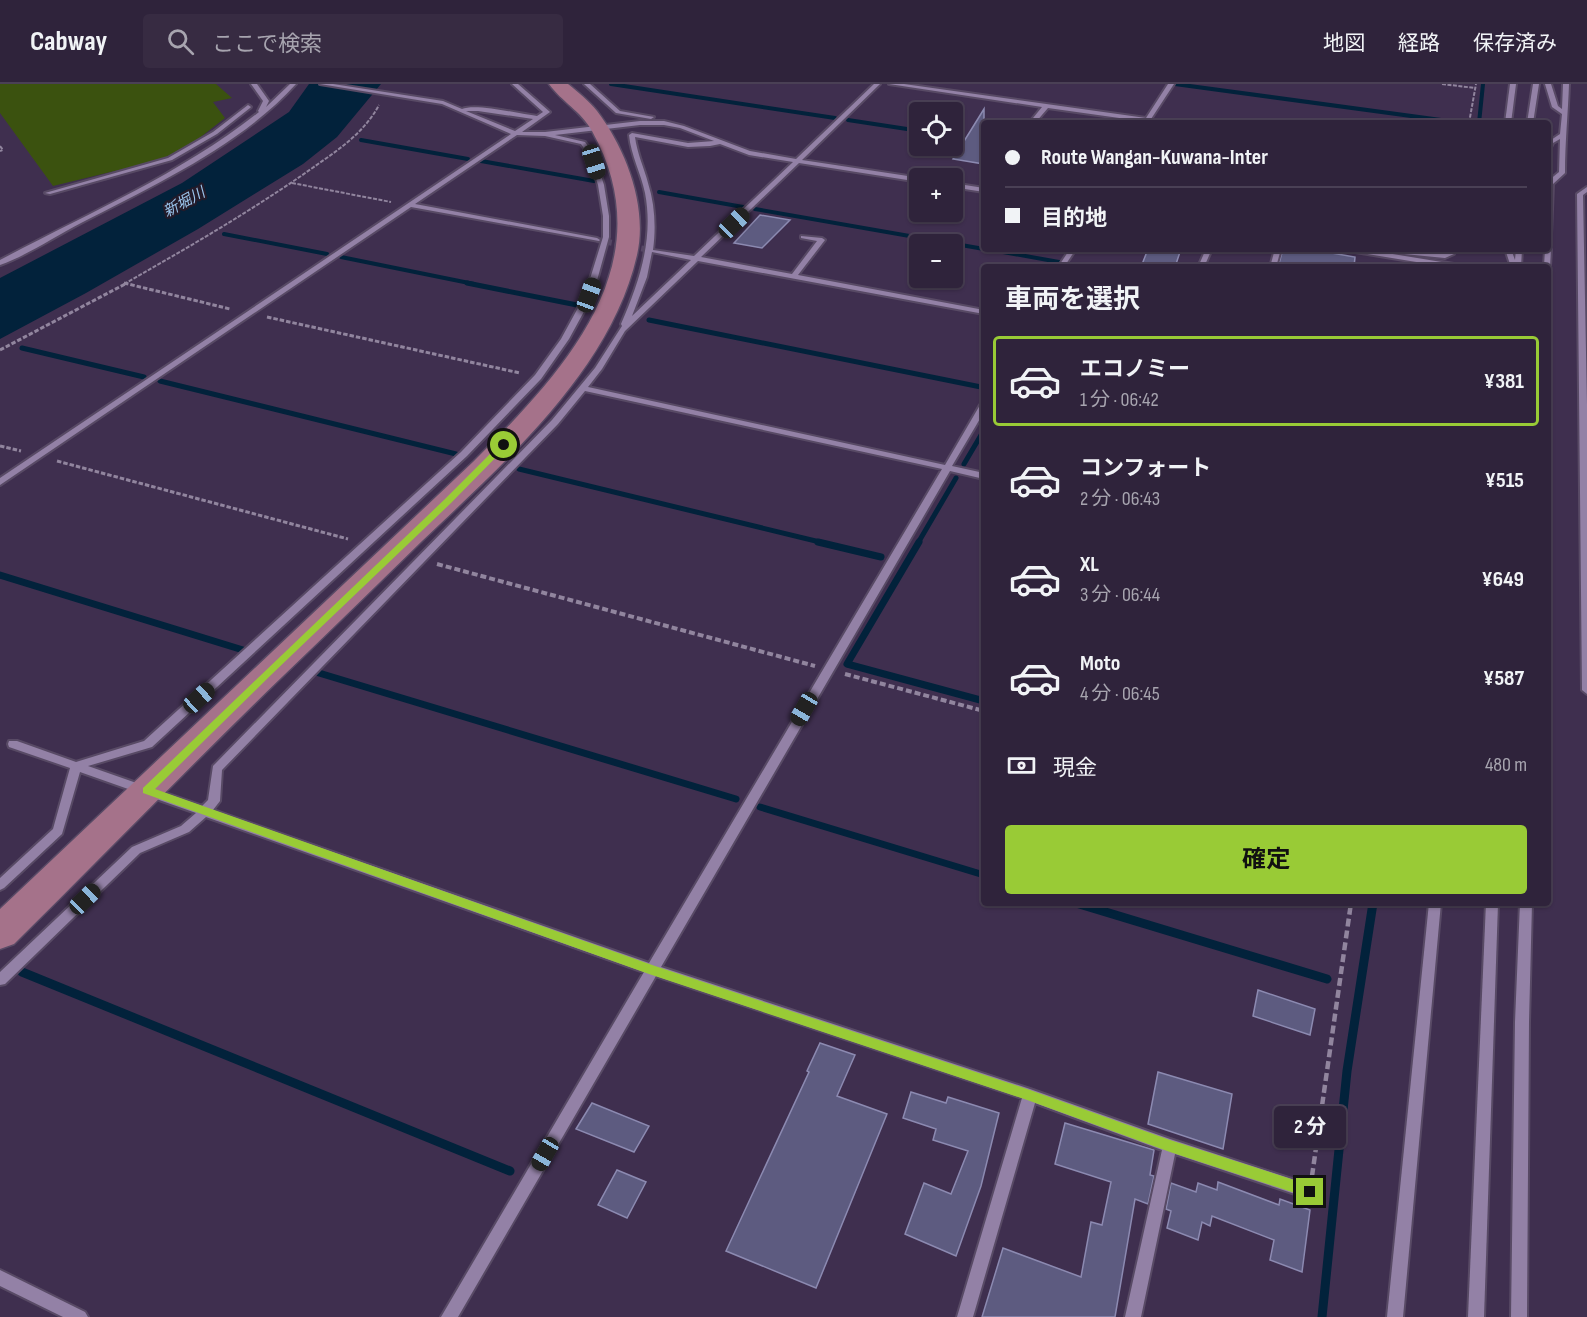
<!DOCTYPE html>
<html lang="ja">
<meta charset="utf-8">
<style>
body{margin:0;font-family:"Sofia Sans Condensed","Noto Sans JP",sans-serif;background:#372b42;color:#f1f3f6;height:100vh;display:flex;flex-direction:column;font-size:22px;white-space:nowrap}
*{box-sizing:border-box;margin:0}
p{font-size:20px;color:#a7a4af}
.icon{flex:none;width:33px;height:33px;fill:none;stroke:currentColor;stroke-width:2;stroke-linecap:round;stroke-linejoin:round}
.map{position:relative;flex:1;overflow:hidden}
.panel{position:absolute;left:981px;top:180px;width:570px;height:642px;display:flex;flex-direction:column;background:#2f233b;border-radius:6px;box-shadow:0 2px 4px #0004,0 0 0 2px #4a4055}
.panel>*{flex:none}
.banner{position:absolute;left:981px;top:36px;width:570px;height:132px;border-radius:6px;box-shadow:0 2px 4px #0004,0 0 0 2px #4a4055;display:grid;align-content:center;height:132px;padding:0 24px;background:#2f233b}
.fabs{position:absolute;left:909px;top:18px;display:grid;gap:12px}
.fabs a{display:grid;place-items:center;width:54px;height:54px;border-radius:6px;background:#2f233b;box-shadow:0 2px 4px #0004,0 0 0 2px #4a4055;font-size:30px}
.end{position:absolute;width:27px;height:27px;margin:-14px;border:8px solid #99cb36;background:#111;box-shadow:0 0 0 3px #111}
.from{border-radius:50%}
.bubble{position:absolute;height:42px;border-radius:6px;background:#2f233b;box-shadow:0 2px 4px #0004,0 0 0 2px #4a4055;font-size:20px;font-weight:700;line-height:42px;text-align:center}
.car{position:absolute;width:18px;height:36px;margin:-18px -9px;border-radius:8px;box-shadow:0 0 4px 2px #0007;background:linear-gradient(#222 24%,#8ab4d8 0 40%,#222 0 76%,#8ab4d8 0 86%,#222 0)}
.banner b{display:flex;align-items:center;gap:21px;height:57px;font-size:22px}
.banner b+b{border-top:2px solid #4a4055}
.banner i{width:15px;height:15px;background:#f1f3f6}
ul{padding:0;list-style:none}
li{display:flex;align-items:center;gap:18px;height:90px;margin:0 12px 9px;padding:0 12px;border:3px solid transparent;border-radius:6px}
li div{flex:1}
li b{display:block;font-size:22px}
li em{font-style:normal;font-weight:700}
li.selected{border-color:#99cb36}
li>.icon{width:54px;height:54px;stroke-width:1.5}
h2{padding:0 24px;font-size:27px;line-height:72px}
.pay{display:flex;align-items:center;gap:15px;height:66px;padding:0 24px;font-size:22px}
.pay p{margin-inline-start:auto}
.cta{display:flex;gap:12px;margin-top:auto;padding:12px 24px}
.cta a{flex:1;height:69px;border-radius:6px;background:#99cb36;color:#111;font-size:24px;font-weight:700;line-height:69px;text-align:center}
header{display:flex;align-items:center;gap:36px;box-sizing:border-box;height:84px;padding:0 30px;background:#2f233b;border-bottom:2px solid #4a4055}
header strong{font-size:28px}
nav{display:flex;gap:33px;margin-inline-start:auto;font-size:21px}
.search{width:420px;height:54px;background:#372b42;display:flex;align-items:center;gap:15px;box-sizing:border-box;padding:0 21px;border-radius:6px;color:#a7a4af;font-size:22px}
.map>svg:first-child{display:block}
</style>
<header>
<strong>Cabway</strong>
<div class="search"><svg class="icon" aria-label="search" viewBox="0 0 24 24"><circle cx="10" cy="10" r="6"/><path d="M15 15l6 6"/></svg>ここで検索</div>
<nav><a>地図</a><a>経路</a><a>保存済み</a></nav>
</header>
<div class="map">
<svg width="1587" height="1233" viewBox="0 0 1587 1233">
<rect width="100%" height="100%" fill="#3f2f4f"/>
<!-- green -->
<path fill="#3b520f" d="M0,0H216L232,14L213,18L225,34L193,59L160,76L53,102L0,29Z"/>
<!-- water -->
<path fill="#02223b" d="M309,0H381L337,53L303,80L198,145L86,209L0,255V194L182,99L289,28Z"/>
<g fill="none" stroke-linecap="round" stroke-linejoin="round">
<!-- stream-far3 -->
<g stroke="#02223b" stroke-width="4">
<path d="M611,0L835,34"/>
<path d="M1175,0L1463,39"/>
<path d="M848,36L920,47"/>
<path d="M1479,39L1483,0"/>
<path d="M952,52L962,53"/>
<path d="M361,56L468,75"/>
<path d="M481,77L594,97"/>
<path d="M659,108L743,123"/>
<path d="M755,125L984,165"/>
<path d="M224,150L327,170"/>
<path d="M986,165L1059,178"/>
<path d="M341,173L474,200"/>
</g>
<!-- stream-far2 -->
<g stroke="#02223b" stroke-width="5">
<path d="M467,199L577,221"/>
<path d="M649,236L981,303"/>
<path d="M22,264L144,293"/>
<path d="M160,297L456,370"/>
<path d="M964,380L984,346"/>
<path d="M519,385L824,459"/>
<path d="M918,459L956,394"/>
</g>
<!-- stream-far1 -->
<g stroke="#02223b" stroke-width="7">
<path d="M818,458L881,473"/>
<path d="M919,458L847,580L984,617"/>
<path d="M0,491L243,566"/>
<path d="M319,589L736,715"/>
<path d="M760,723L984,791"/>
</g>
<!-- stream -->
<g stroke="#02223b" stroke-width="9">
<path d="M1076,819L1327,895"/>
<path d="M22,888L510,1087"/>
<path d="M1322,1233L1347,987L1373,819"/>
</g>
</g>
<!-- building -->
<g fill="#5d5b80" stroke="#8c8ab1" stroke-width="1.5">
<path d="M984,25V80L953,75Z"/>
<path d="M760,131L790,136L762,164L734,159Z"/>
<path d="M1148,165H1181L1175,183H1141Z"/>
<path d="M1283,165H1308L1355,173L1354,183H1278Z"/>
<path d="M1258,906L1315,925L1310,951L1253,932Z"/>
<path d="M820,959L855,971L837,1012L887,1030L816,1204L726,1167L809,988L807,987Z"/>
<path d="M1158,988L1232,1010L1223,1065L1148,1040Z"/>
<path d="M911,1008L946,1019L948,1013L999,1029L981,1102L956,1172L905,1150L924,1099L951,1110L968,1067L933,1056L936,1045L903,1034Z"/>
<path d="M592,1019L649,1042L634,1068L576,1045Z"/>
<path d="M1065,1039L1154,1066L1150,1091L1154,1092L1148,1120L1135,1115L1115,1233H982L1003,1164L1081,1193L1091,1138L1102,1141L1111,1098L1055,1080Z"/>
<path d="M617,1086L646,1098L627,1134L598,1121Z"/>
<path d="M1218,1098L1279,1121L1280,1115L1310,1126L1302,1188L1270,1176L1274,1156L1212,1132L1210,1142L1202,1138L1198,1156L1167,1144L1171,1127L1166,1125L1171,1099L1196,1108L1198,1099L1217,1106Z"/>
</g>
<g fill="none" stroke-linecap="round" stroke-linejoin="round">
<!-- minor-tunnel -->
<path stroke="#564765" stroke-width="6" stroke-dasharray="6 3" stroke-linecap="butt" d="M597,156L655,167"/>
<defs>
<g id="minor">
<path d="M251,0H257L269,17L266,23L290,0H296C240,62 154,101 81,139C56,152 26,172 0,181V176C87,130 181,90 259,28L258,27L263,17Z"/>
<path d="M320,0H333L443,17L462,25C476,19 520,30 537,32L543,28L512,0H518L550,28L522,48H545L640,37H664L684,42L750,67L796,75L874,0H880L802,76L921,94H920V98L799,79L701,173L792,190L817,157L801,154V152L822,154L825,156L798,191L984,226V230L698,177L625,247L602,285L588,303L945,381L980,321L984,319V328L952,382L984,389V395L950,387L661,883L1030,1005L1170,1055L1310,1101L1315,1103L1317,1108L1315,1113L1310,1115L1175,1070L1141,1233H1125L1162,1066L1035,1019L973,1233H957L1022,1014L656,892L458,1233H441L644,888L206,733L189,748L140,769L5,900L0,901V888L132,763L181,742L196,729L80,688L62,750L4,804L0,806V794L53,745L70,684L9,663L8,660L9,657H17L76,678L144,657L461,368L535,291L561,255L585,211L603,153V132L598,101L588,70L581,60L545,52L517,51L415,120L597,154L600,156L599,157L411,123L0,401V394L511,50L442,20ZM466,27H478L533,35L515,47ZM640,41H664L680,44L714,57L688,59L632,49L629,51C631,72 641,89 645,109C654,155 639,199 621,240L622,242L595,284L552,336L213,682L208,716L202,722L88,682L152,663L467,372L541,295L569,255L593,211L609,153V132L604,101L594,70L585,58L555,51ZM635,53L688,63L710,62L720,60L749,71L793,78L694,172L653,166C656,144 655,121 648,99C644,84 637,69 635,53ZM652,168L691,176L632,232L647,193ZM585,307L942,385L649,879L213,726L220,717L222,686L558,340Z"/>
<path d="M584,0H590L620,27L654,33L651,35L616,29Z"/>
<path d="M889,0H904L1146,34L1168,0H1174L1151,35L1170,39H1155L1048,24L1035,39H1029L1042,23Z"/>
<path d="M1510,0H1516L1511,39H1505Z"/>
<path d="M1533,0H1539L1533,39H1527Z"/>
<path d="M1545,0H1551L1558,22L1562,25L1563,0H1569C1568,30 1565,58 1565,89L1553,100L1551,150L1548,152V97L1559,88L1560,55L1553,59L1550,65L1548,66V58L1560,50L1562,30L1552,23Z"/>
<path d="M248,21L251,23L250,24L217,50L172,76L50,110L45,109L168,74L213,48Z"/>
<path d="M952,99L984,104V108L952,103Z"/>
<path d="M1587,103V108L1583,111L1587,320V610L1582,606L1577,110Z"/>
<path d="M1548,163L1551,165L1550,183L1548,185V183H1544L1545,165H1548Z"/>
<path d="M1070,165H1076L1064,183H1058Z"/>
<path d="M1206,165H1212L1204,183H1198Z"/>
<path d="M1275,165H1281L1276,183H1270Z"/>
<path d="M1346,165H1362L1460,181L1463,183H1447L1349,167Z"/>
<path d="M1505,165H1511L1515,176L1516,165H1522L1521,183H1511Z"/>
<path d="M1406,167L1445,170L1451,168L1454,170L1445,174L1404,170V168Z"/>
<path d="M1429,819H1441L1403,1233H1387Z"/>
<path d="M1486,819H1498L1484,1233H1468Z"/>
<path d="M1520,819H1532L1529,938L1527,1233H1511L1515,938Z"/>
<path d="M0,1186L85,1228L88,1233H63L0,1202Z"/>
</g>
<path id="major" d="M549,0H568C578,8 589,17 597,27C626,65 648,123 637,171C611,286 504,379 422,457C376,502 330,547 283,592C192,680 104,771 14,860L0,865V825L474,377C564,287 666,180 592,47C581,27 562,18 549,0Z"/>
</defs>
<!-- minor casing -->
<use href="#minor" stroke="#584a65" stroke-width="4"/>
<!-- major casing -->
<use href="#major" stroke="#584a65" stroke-width="3"/>
<!-- path-far3 -->
<g stroke="#91859e" stroke-width="2" stroke-dasharray="4 1.5" stroke-linecap="butt">
<path d="M1442,0L1475,4"/>
<path d="M1469,39L1476,0"/>
<path d="M0,62L3,66L0,67"/>
<path d="M292,99L391,118"/>
<path d="M124,199L128,200"/>
<path d="M124,200C184,166 244,131 301,92C330,71 362,53 379,21"/>
</g>
<!-- path-far2 -->
<g stroke="#91859e" stroke-width="3" stroke-dasharray="4.5 2" stroke-linecap="butt">
<path d="M124,199L230,225"/>
<path d="M267,233L520,289"/>
<path d="M0,266L127,199"/>
<path d="M0,362L21,367"/>
<path d="M57,377L348,455"/>
</g>
<!-- path-far1 -->
<g stroke="#91859e" stroke-width="4" stroke-dasharray="6 3" stroke-linecap="butt">
<path d="M437,480L815,582"/>
<path d="M845,590L984,627"/>
</g>
<!-- path -->
<path stroke="#91859e" stroke-width="4.5" stroke-dasharray="8 4" stroke-linecap="butt" d="M1312,1092L1351,819"/>
<!-- minor -->
<use href="#minor" fill="#9381a6" fill-rule="evenodd"/>
<!-- major -->
<use href="#major" fill="#a5728a" fill-rule="evenodd"/>
</g>
<!-- route -->
<path fill="#99cb36" d="M501,359L508,361L451,419L272,590L155,705L655,882L1030,1006L1170,1056L1310,1101L1314,1103L1316,1108L1314,1112L1310,1114L1170,1068L1030,1017L649,890L143,709V704L445,415Z"/>
<g text-anchor="middle" stroke-width="4.5" stroke-linejoin="round" paint-order="stroke">
<!-- far-water labels -->
<g font-size="15" font-style="italic" fill="#9bc5ed" stroke="#221b2a">
<text transform="translate(184 118) rotate(-29)" y="5">新堀川</text>
</g>
</g>
</svg>
<div class="fabs">
<a><svg class="icon" aria-label="locate" viewBox="0 0 24 24"><circle cx="12" cy="12" r="6"/><path d="M12 2v4M12 18v4M2 12h4M18 12h4"/></svg></a>
<a>+</a>
<a>−</a>
</div>
<i class="end from" style="left:504px;top:361px"></i>
<i class="end" style="left:1310px;top:1108px"></i>
<div class="bubble" style="left:1274px;top:1022px;width:72px">2 分</div>
<i class="car" style="left:594px;top:78px;rotate:163deg"></i>
<i class="car" style="left:734px;top:139px;rotate:46deg"></i>
<i class="car" style="left:589px;top:211px;rotate:20deg"></i>
<i class="car" style="left:199px;top:614px;rotate:48deg"></i>
<i class="car" style="left:804px;top:625px;rotate:210deg"></i>
<i class="car" style="left:85px;top:815px;rotate:46deg"></i>
<i class="car" style="left:545px;top:1070px;rotate:210deg"></i>
<div class="banner">
<b><i class="from"></i>Route Wangan-Kuwana-Inter</b>
<b><i></i>目的地</b>
</div>
<section class="panel">
<h2>車両を選択</h2>
<ul>
<li class="selected"><svg class="icon" aria-label="car" viewBox="0 0 24 24"><path d="M5 17H2v-5l4-1 3-4h7l3 4 3 1v5h-3M9 17h6M6 11h13"/><circle cx="7" cy="17" r="2"/><circle cx="17" cy="17" r="2"/></svg><div><b>エコノミー</b><p>1 分 · 06:42</p></div><em>¥381</em></li>
<li><svg class="icon" aria-label="car" viewBox="0 0 24 24"><path d="M5 17H2v-5l4-1 3-4h7l3 4 3 1v5h-3M9 17h6M6 11h13"/><circle cx="7" cy="17" r="2"/><circle cx="17" cy="17" r="2"/></svg><div><b>コンフォート</b><p>2 分 · 06:43</p></div><em>¥515</em></li>
<li><svg class="icon" aria-label="car" viewBox="0 0 24 24"><path d="M5 17H2v-5l4-1 3-4h7l3 4 3 1v5h-3M9 17h6M6 11h13"/><circle cx="7" cy="17" r="2"/><circle cx="17" cy="17" r="2"/></svg><div><b>XL</b><p>3 分 · 06:44</p></div><em>¥649</em></li>
<li><svg class="icon" aria-label="car" viewBox="0 0 24 24"><path d="M5 17H2v-5l4-1 3-4h7l3 4 3 1v5h-3M9 17h6M6 11h13"/><circle cx="7" cy="17" r="2"/><circle cx="17" cy="17" r="2"/></svg><div><b>Moto</b><p>4 分 · 06:45</p></div><em>¥587</em></li>
</ul>
<div class="pay"><svg class="icon" aria-label="cash" viewBox="0 0 24 24"><path d="M3 7h18v10H3z"/><circle cx="12" cy="12" r="2"/></svg>現金<p>480 m</p></div>
<div class="cta"><a>確定</a></div>
</section>
</div>
